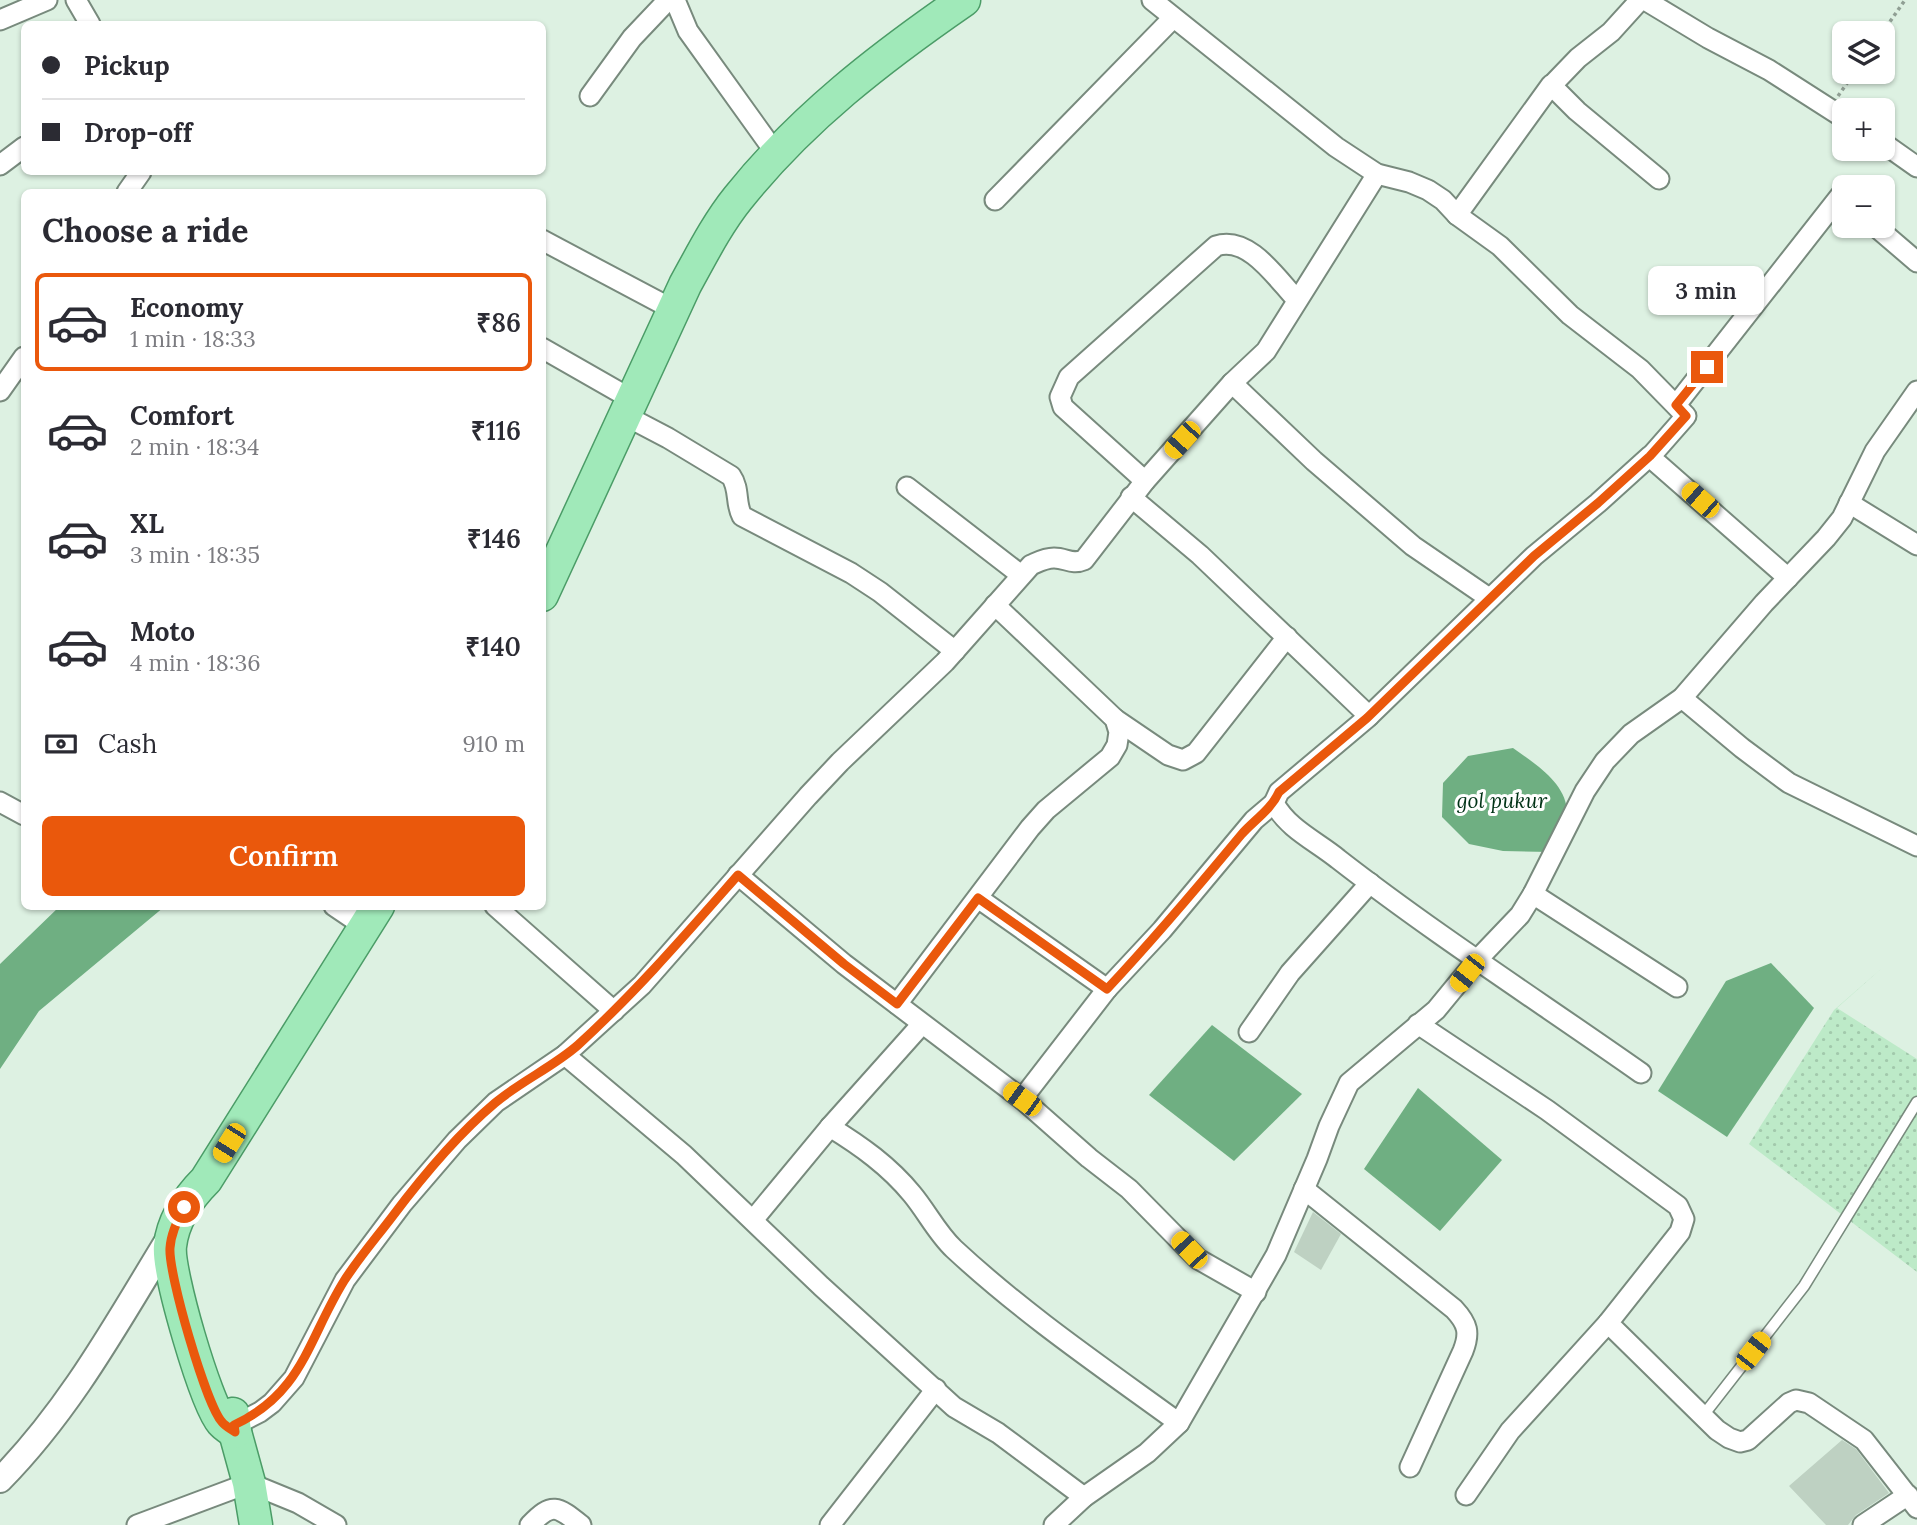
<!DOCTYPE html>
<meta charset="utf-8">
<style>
body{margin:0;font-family:Lora,serif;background:#f2f2f3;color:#2b2b33;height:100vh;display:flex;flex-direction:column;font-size:26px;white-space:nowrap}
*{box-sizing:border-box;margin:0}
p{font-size:23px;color:#7c7c81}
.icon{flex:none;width:38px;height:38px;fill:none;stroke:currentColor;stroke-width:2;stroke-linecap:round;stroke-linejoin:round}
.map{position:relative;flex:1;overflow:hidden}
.drawer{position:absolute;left:21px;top:189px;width:525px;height:721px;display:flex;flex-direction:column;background:#fff;border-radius:10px;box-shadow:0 2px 5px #0004}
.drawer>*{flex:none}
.hud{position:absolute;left:21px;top:21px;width:525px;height:154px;border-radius:10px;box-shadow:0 2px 5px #0004;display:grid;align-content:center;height:154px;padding:0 21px;background:#fff}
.controls{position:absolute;left:1832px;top:21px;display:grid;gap:14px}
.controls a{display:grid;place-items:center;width:63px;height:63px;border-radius:10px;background:#fff;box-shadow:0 2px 5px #0004;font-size:35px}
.end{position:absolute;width:32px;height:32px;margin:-16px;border:9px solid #ea580c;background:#fff;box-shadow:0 0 0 4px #fff}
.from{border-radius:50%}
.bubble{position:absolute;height:49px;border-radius:10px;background:#fff;box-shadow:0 2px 5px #0004;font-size:23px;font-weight:600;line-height:49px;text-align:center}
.car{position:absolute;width:21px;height:42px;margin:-21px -10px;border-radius:9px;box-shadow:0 0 5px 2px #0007;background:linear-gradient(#f5c518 24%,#345 0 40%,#f5c518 0 76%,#345 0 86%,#f5c518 0)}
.hud b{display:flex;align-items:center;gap:24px;height:66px;font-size:26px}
.hud b+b{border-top:2px solid #e1e1e2}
.hud i{width:18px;height:18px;background:#2b2b33}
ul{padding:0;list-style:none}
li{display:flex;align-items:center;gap:21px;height:98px;margin:0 14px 10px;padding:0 7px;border:4px solid transparent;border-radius:10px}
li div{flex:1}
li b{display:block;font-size:26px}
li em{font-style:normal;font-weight:600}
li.on{border-color:#ea580c}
li>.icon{width:63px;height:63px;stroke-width:1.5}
h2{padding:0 21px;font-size:32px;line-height:84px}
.pay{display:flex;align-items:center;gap:18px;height:77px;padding:0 21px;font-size:26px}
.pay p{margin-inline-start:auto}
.button{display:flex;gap:14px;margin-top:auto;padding:14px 21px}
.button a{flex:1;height:80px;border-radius:10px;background:#ea580c;color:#fff;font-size:28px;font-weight:600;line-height:80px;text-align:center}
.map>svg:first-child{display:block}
</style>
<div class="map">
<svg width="1917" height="1525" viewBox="0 0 1917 1525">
<defs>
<pattern id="grass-dots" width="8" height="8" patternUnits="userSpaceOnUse" patternTransform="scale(1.75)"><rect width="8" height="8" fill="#bdeac8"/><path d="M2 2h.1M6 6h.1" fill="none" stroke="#a2c9ac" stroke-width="1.8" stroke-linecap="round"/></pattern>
</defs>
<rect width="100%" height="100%" fill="#ddf1e2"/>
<!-- grass -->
<path fill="url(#grass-dots)" d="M1882,968L1837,1008L1917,1059V1272L1749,1144L1834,1010Z"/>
<!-- water -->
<g fill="#6faf82">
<path d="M1513,748C1535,764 1569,784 1567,816C1566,827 1555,842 1550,852L1503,851L1469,844L1442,817L1443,783L1468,756Z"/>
<path d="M60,906L164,907L39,1011L0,1069V964Z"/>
<path d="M1771,963L1814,1008L1727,1137L1658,1091L1726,981Z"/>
<path d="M1212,1025L1302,1094L1234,1161L1149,1095Z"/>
<path d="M1418,1088L1502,1160L1440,1231L1364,1169Z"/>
</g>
<!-- building -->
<g fill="#bed1c2">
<path d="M1313,1212L1341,1234L1321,1270L1294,1252Z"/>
<path d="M1842,1440L1856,1449L1889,1493L1856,1515L1848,1525H1826L1789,1486Z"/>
</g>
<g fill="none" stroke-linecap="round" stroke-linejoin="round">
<defs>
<path id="service" d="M1702,1417L1804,1286L1917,1102"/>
<g id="minor">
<path d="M76,0L90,24"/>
<path d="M675,0L688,31L777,155"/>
<path d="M1152,0L1336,147L1377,174L1409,182L1428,190L1443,200L1457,215L1500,246L1570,315L1640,369L1686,416L1650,457L1788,578"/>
<path d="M1645,0L1708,38L1769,70L1844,118"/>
<path d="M0,20L47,0"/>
<path d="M1552,85L1578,58L1611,32L1640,0"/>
<path d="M590,96L632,38L668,0"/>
<path d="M1883,143L1917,167"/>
<path d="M0,165L24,147"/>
<path d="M127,192L141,172"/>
<path d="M995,200L1173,18"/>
<path d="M1457,215L1551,85L1577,111L1659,179"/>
<path d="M1875,226L1917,262"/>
<path d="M542,240L674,310"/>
<path d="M542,348L633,400"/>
<path d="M1232,383L1314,461L1413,546L1489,598"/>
<path d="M0,391L24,357"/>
<path d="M1676,405L1840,196L1844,200"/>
<path d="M626,416L668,438L731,476C740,489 735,503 742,516L851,573L880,592L955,651"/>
<path d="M1145,481L1063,407L1060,397L1069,377L1216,246C1249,235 1277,279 1297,300"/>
<path d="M907,487L1021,575"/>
<path d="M1131,497L1200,555L1369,716"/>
<path d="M1849,503L1917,545"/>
<path d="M1682,698L1742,748L1789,783L1917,846"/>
<path d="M1115,719L1168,755L1183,760L1196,753L1287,637"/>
<path d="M0,802L24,815"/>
<path d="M738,875L844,964L1022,1099L1089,1158L1129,1189L1198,1259L1256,1292"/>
<path d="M1533,894L1677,987"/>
<path d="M978,898L1107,989L1162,930L1254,820L1274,803"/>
<path d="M334,906L365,927"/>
<path d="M495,906L614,1011"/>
<path d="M897,1004L1030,828L1046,810L1110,757L1117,745L1119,732L1115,719L995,605"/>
<path d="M1418,1024L1547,1110L1678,1206L1684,1219L1680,1232L1608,1323L1717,1430L1729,1438L1740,1442L1748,1440L1789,1403L1796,1400L1809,1403L1864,1440L1917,1508"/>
<path d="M1249,1032L1290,973L1370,883"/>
<path d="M565,1055L684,1155L821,1286L954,1407L998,1433L1084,1497"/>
<path d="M1641,1073C1540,1002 1436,935 1338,859C1316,841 1288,829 1274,803L1279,792L1367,718L1534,556L1598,503L1650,456"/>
<path d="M1022,1099L1107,989"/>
<path d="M830,1127C861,1146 889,1166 912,1194C927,1212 937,1233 954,1249C1024,1314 1102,1367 1179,1423"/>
<path d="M1304,1189L1454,1309C1468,1324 1470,1333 1463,1351L1410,1467"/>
<path d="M753,1220L830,1127L922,1024"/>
<path d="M235,1425L260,1412L272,1403L294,1378L345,1280L402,1204L457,1140L496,1102L565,1055L642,985L808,796L840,762L945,662L1031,565C1038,562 1045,558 1054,558C1066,558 1072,565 1084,560L1145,481L1232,383L1266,351L1377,174"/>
<path d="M1466,1495L1510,1431L1608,1323"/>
<path d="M137,1525L249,1483L298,1503L336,1525"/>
<path d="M530,1525C552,1502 557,1506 581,1525"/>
<path d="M830,1525L936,1389"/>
<path d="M1054,1525L1084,1497L1147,1453L1179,1423L1276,1255L1317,1159L1329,1126L1349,1083L1436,1010L1478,959L1520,915L1533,894L1585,791L1605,761L1631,734L1682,698L1764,603L1826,538L1842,518L1875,451L1917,391"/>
<path d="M1863,1525L1908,1495"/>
</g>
<path id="tertiary" d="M0,1480C72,1407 119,1319 172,1233"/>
<g id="primary">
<path d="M542,595L685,285C701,256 717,224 738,198C802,118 880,58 964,0"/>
<path d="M233,1414L235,1432L249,1483L256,1525"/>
<path d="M235,1432C231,1429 225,1426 222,1422C206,1404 167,1271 170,1246C173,1220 188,1198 206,1180L378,906"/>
</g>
</defs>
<!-- service casing -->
<use href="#service" stroke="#788a7d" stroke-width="13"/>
<!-- minor casing -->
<use href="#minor" stroke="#788a7d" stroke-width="23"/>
<!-- tertiary casing -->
<use href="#tertiary" stroke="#788a7d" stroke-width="28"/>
<!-- primary casing -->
<use href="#primary" stroke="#4b9c67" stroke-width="35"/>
<!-- path -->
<g stroke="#909f94" stroke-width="3.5" stroke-dasharray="3.5 3.5" stroke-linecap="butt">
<path d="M1882,33L1905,0"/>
<path d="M1838,96L1855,72"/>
</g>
<!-- service -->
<use href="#service" stroke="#fff" stroke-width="10"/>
<!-- minor -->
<use href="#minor" stroke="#fff" stroke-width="19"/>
<!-- tertiary -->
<use href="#tertiary" stroke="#fff" stroke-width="24"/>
<!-- primary -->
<use href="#primary" stroke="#a0e9b9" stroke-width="32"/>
</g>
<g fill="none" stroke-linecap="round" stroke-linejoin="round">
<!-- route -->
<path stroke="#ea580c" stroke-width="9" d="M184,1207C178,1220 171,1233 170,1248C168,1273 206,1404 222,1422C225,1426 231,1429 235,1432L234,1425C303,1393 308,1339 344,1281C358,1259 376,1238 392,1217C422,1177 457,1135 495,1103C521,1081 553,1067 578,1045C636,992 686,934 738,875L844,964L897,1004L978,898L1107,989C1154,939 1197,888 1241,835C1253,821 1271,810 1279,792L1367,718L1534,556L1598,503L1650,456L1686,416L1676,405L1707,367"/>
</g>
<g text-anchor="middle" stroke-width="6" stroke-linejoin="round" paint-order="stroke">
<!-- water labels -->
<g font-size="21" font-style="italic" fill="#003316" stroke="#fff">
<text x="1502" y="808">gol pukur</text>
</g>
</g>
</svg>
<div class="controls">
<a><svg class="icon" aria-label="layers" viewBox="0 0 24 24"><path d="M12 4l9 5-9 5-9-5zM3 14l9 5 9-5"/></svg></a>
<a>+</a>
<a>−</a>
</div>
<i class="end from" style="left:184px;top:1207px"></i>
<i class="end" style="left:1707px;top:367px"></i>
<div class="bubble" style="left:1648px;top:266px;width:116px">3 min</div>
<i class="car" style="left:1182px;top:440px;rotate:222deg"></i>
<i class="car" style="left:1700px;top:500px;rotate:311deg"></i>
<i class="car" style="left:1467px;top:973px;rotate:218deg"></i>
<i class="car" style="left:1022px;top:1099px;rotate:306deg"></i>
<i class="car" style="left:229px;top:1143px;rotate:212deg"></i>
<i class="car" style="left:1189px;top:1250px;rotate:317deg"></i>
<i class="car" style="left:1753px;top:1351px;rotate:38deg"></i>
<div class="hud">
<b><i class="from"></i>Pickup</b>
<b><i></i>Drop-off</b>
</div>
<section class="drawer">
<h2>Choose a ride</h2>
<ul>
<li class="on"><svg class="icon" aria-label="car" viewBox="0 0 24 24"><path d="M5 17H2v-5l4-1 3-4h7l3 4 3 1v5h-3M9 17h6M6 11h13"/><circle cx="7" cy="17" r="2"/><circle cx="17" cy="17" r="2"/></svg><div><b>Economy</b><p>1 min · 18:33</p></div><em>₹86</em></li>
<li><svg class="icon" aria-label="car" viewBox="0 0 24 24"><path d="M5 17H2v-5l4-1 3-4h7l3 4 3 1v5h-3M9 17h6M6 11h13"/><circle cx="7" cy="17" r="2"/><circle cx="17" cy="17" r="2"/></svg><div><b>Comfort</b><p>2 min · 18:34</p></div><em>₹116</em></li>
<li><svg class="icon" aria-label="car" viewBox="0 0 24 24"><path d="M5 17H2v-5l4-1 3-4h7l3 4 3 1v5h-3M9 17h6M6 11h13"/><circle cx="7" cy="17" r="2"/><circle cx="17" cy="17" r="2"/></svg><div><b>XL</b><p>3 min · 18:35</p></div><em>₹146</em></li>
<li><svg class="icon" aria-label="car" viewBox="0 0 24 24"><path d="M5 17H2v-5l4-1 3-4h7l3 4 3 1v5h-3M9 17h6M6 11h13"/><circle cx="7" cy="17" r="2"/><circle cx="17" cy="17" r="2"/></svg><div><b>Moto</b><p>4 min · 18:36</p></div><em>₹140</em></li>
</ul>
<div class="pay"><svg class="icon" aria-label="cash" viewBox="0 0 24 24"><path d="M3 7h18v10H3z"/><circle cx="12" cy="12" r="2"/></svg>Cash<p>910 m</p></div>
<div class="button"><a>Confirm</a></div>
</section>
</div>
